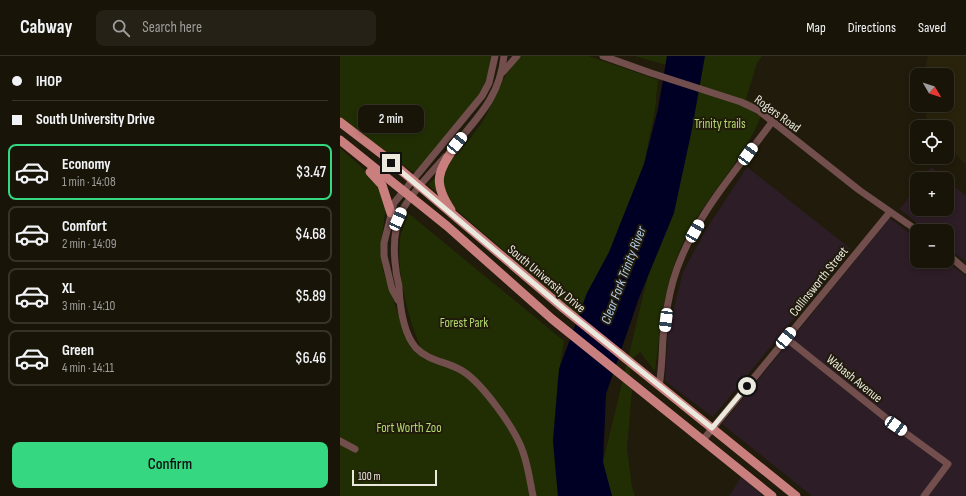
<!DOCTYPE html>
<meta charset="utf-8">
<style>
body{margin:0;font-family:"Sofia Sans Condensed",sans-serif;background:#252116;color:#f1f3f6;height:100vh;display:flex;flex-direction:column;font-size:15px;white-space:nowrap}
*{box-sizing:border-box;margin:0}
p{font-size:13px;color:#9f9e9c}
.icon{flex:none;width:22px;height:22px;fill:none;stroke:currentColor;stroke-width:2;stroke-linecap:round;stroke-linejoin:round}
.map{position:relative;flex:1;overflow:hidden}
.sheet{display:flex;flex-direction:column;background:#181408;width:340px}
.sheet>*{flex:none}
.guide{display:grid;align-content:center;height:88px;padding:0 12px;background:#181408}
.needle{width:26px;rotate:129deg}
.tools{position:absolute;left:570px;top:12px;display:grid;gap:8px}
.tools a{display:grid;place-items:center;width:44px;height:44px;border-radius:8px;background:#181408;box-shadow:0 2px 6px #0003,0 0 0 1px #363329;font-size:20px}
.scale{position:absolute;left:12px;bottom:10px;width:85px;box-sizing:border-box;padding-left:4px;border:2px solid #ebe8de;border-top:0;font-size:11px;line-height:14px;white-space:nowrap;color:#ebe8de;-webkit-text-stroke:3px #201b0b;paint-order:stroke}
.end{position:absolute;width:18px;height:18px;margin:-9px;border:5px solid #ebe8de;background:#111;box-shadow:0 0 0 2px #111}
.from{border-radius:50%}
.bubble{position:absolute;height:28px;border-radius:8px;background:#181408;box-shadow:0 2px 6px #0003,0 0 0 1px #363329;font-size:13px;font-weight:600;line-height:28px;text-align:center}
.car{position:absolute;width:12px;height:24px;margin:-12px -6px;border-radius:5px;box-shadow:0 0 3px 1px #0007;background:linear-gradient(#fff 24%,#345 0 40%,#fff 0 76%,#345 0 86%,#fff 0)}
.guide b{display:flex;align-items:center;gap:14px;height:38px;font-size:15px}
.guide b+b{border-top:1px solid #363329}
.guide i{width:10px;height:10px;background:#f1f3f6}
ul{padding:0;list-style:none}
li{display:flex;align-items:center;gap:12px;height:56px;margin:0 8px 6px;padding:0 4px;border:2px solid #363329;border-radius:8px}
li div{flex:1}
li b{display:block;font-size:15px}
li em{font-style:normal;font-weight:600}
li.active{border-color:#35d881}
li>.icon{width:36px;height:36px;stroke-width:1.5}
.primary-button{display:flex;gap:8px;margin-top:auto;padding:8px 12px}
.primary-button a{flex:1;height:46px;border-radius:8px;background:#35d881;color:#111;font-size:16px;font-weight:600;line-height:46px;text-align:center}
header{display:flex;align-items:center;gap:24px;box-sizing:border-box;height:56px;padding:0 20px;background:#181408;border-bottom:1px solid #363329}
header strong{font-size:19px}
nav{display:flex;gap:22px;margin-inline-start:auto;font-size:14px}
.search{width:280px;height:36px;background:#252116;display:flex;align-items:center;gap:10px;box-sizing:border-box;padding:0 14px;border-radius:8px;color:#9f9e9c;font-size:15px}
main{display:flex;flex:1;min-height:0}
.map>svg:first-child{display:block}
</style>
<header>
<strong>Cabway</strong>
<div class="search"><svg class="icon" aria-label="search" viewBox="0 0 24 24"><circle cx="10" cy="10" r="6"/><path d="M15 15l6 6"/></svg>Search here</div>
<nav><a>Map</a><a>Directions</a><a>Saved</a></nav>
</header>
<main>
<section class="sheet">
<div class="guide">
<b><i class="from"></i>IHOP</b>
<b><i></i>South University Drive</b>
</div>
<ul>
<li class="active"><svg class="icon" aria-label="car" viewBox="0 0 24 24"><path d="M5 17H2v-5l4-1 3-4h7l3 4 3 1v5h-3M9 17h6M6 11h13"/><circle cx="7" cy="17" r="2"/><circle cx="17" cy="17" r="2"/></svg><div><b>Economy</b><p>1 min · 14:08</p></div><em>$3.47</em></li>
<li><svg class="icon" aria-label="car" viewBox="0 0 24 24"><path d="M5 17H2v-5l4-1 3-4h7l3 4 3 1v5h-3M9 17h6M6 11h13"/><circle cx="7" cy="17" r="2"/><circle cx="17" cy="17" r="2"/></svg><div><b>Comfort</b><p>2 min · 14:09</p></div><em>$4.68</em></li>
<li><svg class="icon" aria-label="car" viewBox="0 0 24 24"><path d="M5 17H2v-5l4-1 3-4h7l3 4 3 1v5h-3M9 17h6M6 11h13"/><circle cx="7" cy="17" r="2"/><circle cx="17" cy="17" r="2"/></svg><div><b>XL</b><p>3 min · 14:10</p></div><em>$5.89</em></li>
<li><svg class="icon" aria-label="car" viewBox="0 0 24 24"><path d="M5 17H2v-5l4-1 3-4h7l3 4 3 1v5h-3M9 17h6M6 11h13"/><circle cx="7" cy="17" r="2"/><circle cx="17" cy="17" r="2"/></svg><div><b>Green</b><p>4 min · 14:11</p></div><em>$6.46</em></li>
</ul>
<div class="primary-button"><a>Confirm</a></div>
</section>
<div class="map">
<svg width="626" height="440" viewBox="0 0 626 440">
<rect width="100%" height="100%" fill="#201b0b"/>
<!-- commercial -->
<g fill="#2d1d26">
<path d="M407,111L511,193L373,361L325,325L328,275L343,216L367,172Z"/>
<path d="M591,111L606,123H582Z"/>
<path d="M607,124L626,140V206L607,191V175H587L560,153L577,130V153H607Z"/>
<path d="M550,162L577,183V205H606L626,220V440H472L382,368Z"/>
<path d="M401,421L423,440H389Z"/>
</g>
<!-- built -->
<path fill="#29230b" d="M588,0H626V109L607,89V71H593L587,64L584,49H607V19H584Z"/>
<!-- green -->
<g fill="#212e04">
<path d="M0,0H151C149,11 148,23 142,33C128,60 96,92 76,116L71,115L0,61Z"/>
<path d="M182,0H249L318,24L315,54L304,108L271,196L247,237L239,260L88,129C106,109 126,90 141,68C155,47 162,15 182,0Z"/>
<path d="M295,0H327L326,9Z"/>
<path d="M361,0H422L417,7L406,43L424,52C409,96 374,132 351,171C325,216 321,266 315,315L300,296L289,306L292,334L287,392L292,431L295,440H272L263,406Z"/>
<path d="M0,92L37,125L46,151L41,187L43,215L70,291L86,304C70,269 56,222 60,183C61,175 66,165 68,157L224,285L218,322L213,385L218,440H0Z"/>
</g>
<!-- water -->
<path fill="#000025" d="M327,0H365L352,73L334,157L299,242L266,338L263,406L272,440H218L213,385L219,313L247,237L269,196L304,108L318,53Z"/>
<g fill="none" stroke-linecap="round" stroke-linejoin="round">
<!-- minor -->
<g stroke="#724e4c" stroke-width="7">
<path d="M263,0L311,17L401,46L418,54L519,134L578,175"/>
<path d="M163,16L177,0"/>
<path d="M114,90C139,60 160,40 164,0"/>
<path d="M105,101C92,116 70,138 62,155C53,174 53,194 56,214C56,220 59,226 59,232C60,251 63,277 76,292C89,305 104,305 119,313C140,323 176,374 183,396C188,410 190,425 193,440"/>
<path d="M607,198L626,214"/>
<path d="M58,244L52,233L44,200V187L54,147L142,40L149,27L155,0"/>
<path d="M446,282L556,370L608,408L584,440"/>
<path d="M319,330C322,314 322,298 323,282C325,263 328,243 333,225C350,165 396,115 432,66"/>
<path d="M363,384L550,156"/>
<path d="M0,385L15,393"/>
</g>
<!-- major -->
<g stroke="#c97f7d" stroke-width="9">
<path d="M0,66L43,99L223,252L456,440"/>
<path d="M0,84L107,170L212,263L432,440"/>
<path d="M30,116L42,129L51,157"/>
<path d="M111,154C91,124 99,115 117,87"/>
</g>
</g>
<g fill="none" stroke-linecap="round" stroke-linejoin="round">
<!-- route -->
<path stroke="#ebe8de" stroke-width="5" d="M51,107L223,252L372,372L407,330"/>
</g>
<g text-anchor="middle" stroke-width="4" stroke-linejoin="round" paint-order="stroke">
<!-- street labels -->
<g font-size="13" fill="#ebe8de" stroke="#201b0b">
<text transform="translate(438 57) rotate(36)" y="5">Rogers Road</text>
<text transform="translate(207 222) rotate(40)" y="5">South University Drive</text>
<text transform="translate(478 225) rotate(-51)" y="5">Collinsworth Street</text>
<text transform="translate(515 322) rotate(39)" y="5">Wabash Avenue</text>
</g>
<!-- park labels -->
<g font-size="13" fill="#b3d86e" stroke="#201b0b">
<text x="380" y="72">Trinity trails</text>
<text x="124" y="271">Forest Park</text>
<text x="69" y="376">Fort Worth Zoo</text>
</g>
<!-- water labels -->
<g font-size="14" font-style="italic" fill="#b4d0f1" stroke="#201b0b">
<text transform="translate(283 219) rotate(-69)" y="5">Clear Fork Trinity River</text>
</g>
</g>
</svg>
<div class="tools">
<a><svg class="needle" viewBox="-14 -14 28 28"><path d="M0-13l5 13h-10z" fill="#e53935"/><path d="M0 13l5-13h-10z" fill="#9f9e9c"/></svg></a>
<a><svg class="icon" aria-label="locate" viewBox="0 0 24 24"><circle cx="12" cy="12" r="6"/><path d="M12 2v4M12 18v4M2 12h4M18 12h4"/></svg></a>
<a>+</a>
<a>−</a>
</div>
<div class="scale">100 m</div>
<i class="end from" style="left:407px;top:330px"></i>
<i class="end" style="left:51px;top:107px"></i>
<div class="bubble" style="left:18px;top:49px;width:66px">2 min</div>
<i class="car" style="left:117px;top:87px;rotate:39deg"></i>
<i class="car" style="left:408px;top:98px;rotate:36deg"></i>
<i class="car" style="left:58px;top:163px;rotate:24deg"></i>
<i class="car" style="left:355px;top:175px;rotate:30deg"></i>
<i class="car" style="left:326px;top:264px;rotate:187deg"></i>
<i class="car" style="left:446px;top:282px;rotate:39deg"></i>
<i class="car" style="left:556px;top:370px;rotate:125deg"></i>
</div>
</main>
